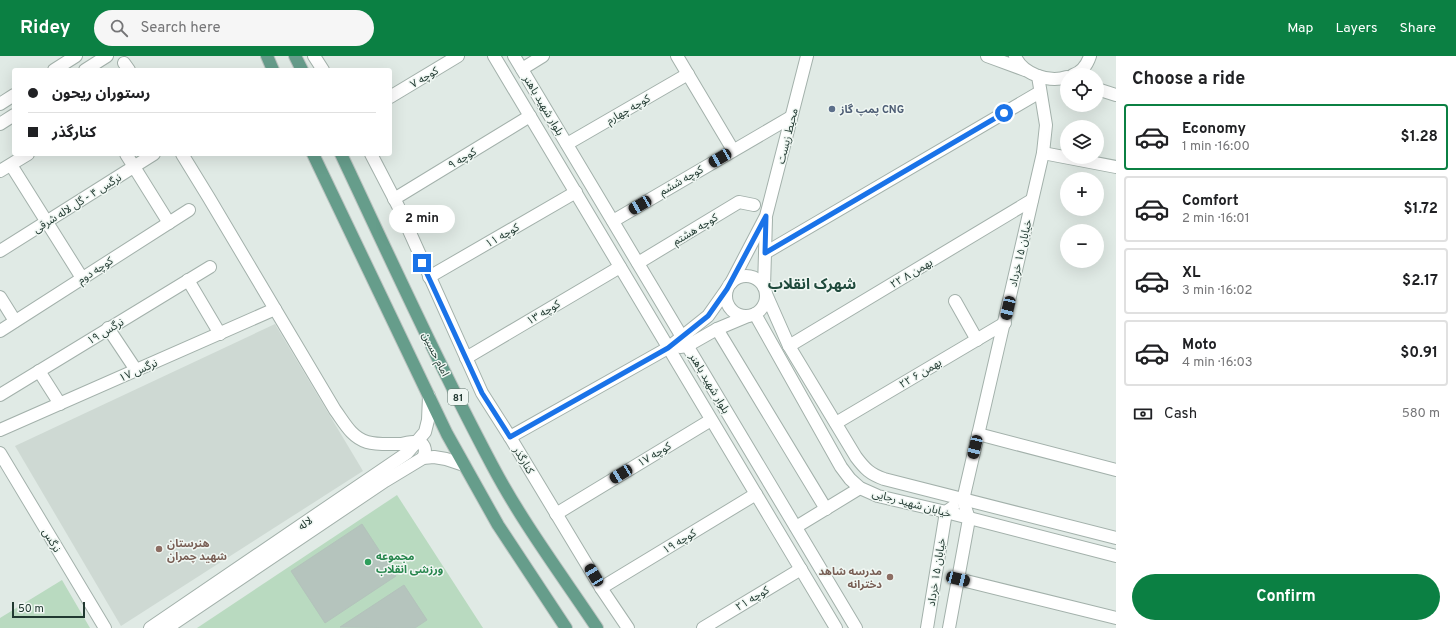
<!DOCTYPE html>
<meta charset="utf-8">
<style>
body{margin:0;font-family:Overpass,"Noto Sans Arabic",sans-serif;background:#f6f6f6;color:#202124;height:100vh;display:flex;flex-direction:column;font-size:15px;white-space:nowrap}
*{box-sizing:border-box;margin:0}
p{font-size:13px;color:#757577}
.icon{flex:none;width:22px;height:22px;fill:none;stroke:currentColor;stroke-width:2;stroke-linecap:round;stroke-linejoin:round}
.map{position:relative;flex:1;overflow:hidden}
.details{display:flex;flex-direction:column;background:#fff;width:340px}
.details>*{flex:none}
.hud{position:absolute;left:12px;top:12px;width:380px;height:88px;border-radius:4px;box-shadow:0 4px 16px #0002;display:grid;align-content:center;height:88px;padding:0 16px;background:#fff}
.buttons{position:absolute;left:1060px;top:12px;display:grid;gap:8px}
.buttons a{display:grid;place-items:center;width:44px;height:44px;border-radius:50%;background:#fff;box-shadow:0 4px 16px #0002;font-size:20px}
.scale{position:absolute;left:12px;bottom:10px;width:73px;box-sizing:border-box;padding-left:4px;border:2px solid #213931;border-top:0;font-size:11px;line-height:14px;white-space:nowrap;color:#213931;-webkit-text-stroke:3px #f0f7f3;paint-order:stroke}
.end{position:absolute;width:18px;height:18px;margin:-9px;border:5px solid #1a73e8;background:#fff;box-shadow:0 0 0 2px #fff}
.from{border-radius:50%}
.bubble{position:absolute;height:28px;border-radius:14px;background:#fff;box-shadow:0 4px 16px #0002;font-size:13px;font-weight:700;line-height:28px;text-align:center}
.car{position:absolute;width:12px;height:24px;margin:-12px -6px;border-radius:5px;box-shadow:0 0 3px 1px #0007;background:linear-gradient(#222 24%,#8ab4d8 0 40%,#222 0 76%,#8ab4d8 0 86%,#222 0)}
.hud b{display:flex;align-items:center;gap:14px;height:38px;font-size:15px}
.hud b+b{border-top:1px solid #e0e0e0}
.hud i{width:10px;height:10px;background:#202124}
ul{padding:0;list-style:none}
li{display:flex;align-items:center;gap:12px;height:66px;margin:0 8px 6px;padding:0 8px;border:2px solid #e0e0e0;border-radius:4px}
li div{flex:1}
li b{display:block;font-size:15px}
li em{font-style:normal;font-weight:700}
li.active{border-color:#0b8043}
li>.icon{width:36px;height:36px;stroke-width:1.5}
h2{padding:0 16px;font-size:18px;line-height:48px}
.pay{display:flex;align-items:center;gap:10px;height:44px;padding:0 16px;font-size:15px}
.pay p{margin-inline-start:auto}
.button{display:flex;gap:8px;margin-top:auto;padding:8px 16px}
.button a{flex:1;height:46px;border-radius:24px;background:#0b8043;color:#fff;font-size:16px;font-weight:700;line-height:46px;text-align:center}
header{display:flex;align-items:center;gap:24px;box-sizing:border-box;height:56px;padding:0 20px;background:#0b8043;color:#fff}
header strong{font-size:19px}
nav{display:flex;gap:22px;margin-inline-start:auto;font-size:14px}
.search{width:280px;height:36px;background:#f6f6f6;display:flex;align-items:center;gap:10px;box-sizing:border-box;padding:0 14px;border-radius:22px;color:#757577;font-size:15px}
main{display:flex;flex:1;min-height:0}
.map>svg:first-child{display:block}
</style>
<header>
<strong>Ridey</strong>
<div class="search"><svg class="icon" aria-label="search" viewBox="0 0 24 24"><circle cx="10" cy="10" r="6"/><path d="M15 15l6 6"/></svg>Search here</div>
<nav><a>Map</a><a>Layers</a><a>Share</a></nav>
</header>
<main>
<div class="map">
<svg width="1116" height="572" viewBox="0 0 1116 572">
<rect width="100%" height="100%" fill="#e0eae5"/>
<!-- built -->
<path fill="#ced9d3" d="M275,268L363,415L121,570L15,390Z"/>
<!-- green -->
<g fill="#b9dac0">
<path d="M397,439L483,572H197Z"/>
<path d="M62,524L90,572H0V562Z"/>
</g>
<!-- building -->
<g fill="#b5c4bd" stroke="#b3c3bb">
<path d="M362,468L396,520L325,567L291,515Z"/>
<path d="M404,529L427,564L415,572L340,571Z"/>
</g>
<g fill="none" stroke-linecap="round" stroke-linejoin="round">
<defs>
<g id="minor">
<path d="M314,0L323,14"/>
<path d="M494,0L836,572"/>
<path d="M514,0L856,572"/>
<path d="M677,0L733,94"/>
<path d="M987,0L1025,14"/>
<path d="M1015,0C1022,18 1049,27 1067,21"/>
<path d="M124,7L129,14"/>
<path d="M522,13L543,0"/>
<path d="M54,14L76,0"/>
<path d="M85,14L107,0"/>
<path d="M1073,19C1082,16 1087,9 1090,0"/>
<path d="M1097,33L1116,39"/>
<path d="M390,41L458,0"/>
<path d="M0,48L14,39"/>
<path d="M0,68L14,59"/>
<path d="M567,88L688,18"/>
<path d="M1043,97L1116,111"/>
<path d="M126,98L169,167"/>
<path d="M182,98L209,142L335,354C344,366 351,381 367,386C377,389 390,388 401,388C406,387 414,385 419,386C426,389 426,396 423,402"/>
<path d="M371,98L398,150L482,337L510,381L601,532L628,572"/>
<path d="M11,109L82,222"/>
<path d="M0,115L28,98"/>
<path d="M394,143L530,60"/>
<path d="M613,165L791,61"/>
<path d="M0,195L154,98"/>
<path d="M765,197L1040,36"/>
<path d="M638,207L739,146L754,149"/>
<circle cx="746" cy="240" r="20"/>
<path d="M429,221L576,136"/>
<path d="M188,224L220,278"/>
<path d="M731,227L766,160L807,0"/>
<path d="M764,231L766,163"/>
<path d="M766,238L789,290L856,401C865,413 870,418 884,423L1116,482"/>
<path d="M0,241L15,265"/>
<path d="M955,245L977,284"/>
<path d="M755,258L841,411L850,423L860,432L878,440L946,456L1116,500"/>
<path d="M108,272L136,314"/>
<path d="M717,273L826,453"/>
<path d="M0,275L189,154"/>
<path d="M789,290L1032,144"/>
<path d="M680,291L687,290L717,273L748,260"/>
<path d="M466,302L620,211"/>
<path d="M39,315L60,348"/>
<path d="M0,339L210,211"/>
<path d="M836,367L1005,267"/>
<path d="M0,374L275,253"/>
<path d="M978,378L1116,414"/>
<path d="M510,381L668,292L708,260L727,233"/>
<path d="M0,397L105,572"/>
<path d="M556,458L711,364"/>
<path d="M796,471L860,432"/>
<path d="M958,523L1116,562"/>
<path d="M601,532L756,438"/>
<path d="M150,572L407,397L425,376L428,364L429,340"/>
<path d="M167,572L385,425L423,402L434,401L446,403L464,409"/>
<path d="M703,572L801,513"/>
<path d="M927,572L946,456L953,451"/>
<path d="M949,572L969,463L963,444L1043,97L1046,69L1038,20"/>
</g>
<g id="major">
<path d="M267,0L273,14"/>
<path d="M295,0L302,14"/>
<path d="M313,98L447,378L498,469L566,572"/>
<path d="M341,98C390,202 438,307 492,409C522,466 561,518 597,572"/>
</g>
</defs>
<!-- minor casing -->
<use href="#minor" stroke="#a3b1ab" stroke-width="14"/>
<!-- major casing -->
<use href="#major" stroke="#bcc4c1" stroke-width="14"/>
<!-- minor -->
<use href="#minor" stroke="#fff" stroke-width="12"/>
<!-- major -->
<use href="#major" stroke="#669d8b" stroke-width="12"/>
</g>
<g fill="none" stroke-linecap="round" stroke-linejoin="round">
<!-- route -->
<path stroke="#1a73e8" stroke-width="5" d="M422,207L482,337L510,381L668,292L708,260L727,233L766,160L765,197L1004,57"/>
</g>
<!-- markers -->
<circle fill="#5c6f8a" stroke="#f0f7f3" stroke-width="1.5" cx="832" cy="53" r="4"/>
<g fill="#8d6e63" stroke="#f0f7f3" stroke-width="1.5">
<circle cx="159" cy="493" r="4"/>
<circle cx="890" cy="521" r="4"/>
</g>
<circle fill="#2e9e5b" stroke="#f0f7f3" stroke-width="1.5" cx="368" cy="506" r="4"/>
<g text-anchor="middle" stroke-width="3" stroke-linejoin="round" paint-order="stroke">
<!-- shield labels -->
<rect fill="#f0f7f3" stroke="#5f726b" stroke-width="1" x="448" y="333" width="20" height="16" rx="3"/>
<g font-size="10" font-weight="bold" fill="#213931">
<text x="458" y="345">81</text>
</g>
<!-- street labels -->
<g font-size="11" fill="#213931" stroke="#f0f7f3">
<text transform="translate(424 21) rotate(-31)" y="4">کوچه ۷</text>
<text transform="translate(544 49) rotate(59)" y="4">بلوار شهید باهنر</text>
<text transform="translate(628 53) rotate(-30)" y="4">کوچه چهارم</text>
<text transform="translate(787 80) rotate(-76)" y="4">محیط زیست</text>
<text transform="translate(462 102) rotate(-31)" y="4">کوچه ۹</text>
<text transform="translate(681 124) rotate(-30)" y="4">کوچه ششم</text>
<text transform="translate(77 147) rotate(-32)" y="4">نرگس ۴ - گل لاله شرقی</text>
<text transform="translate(695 173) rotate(-31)" y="4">کوچه هشتم</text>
<text transform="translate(502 179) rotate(-30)" y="4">کوچه ۱۱</text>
<text transform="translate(1020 197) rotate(-77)" y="4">خیابان ۱۵ خرداد</text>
<text transform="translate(95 214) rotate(-33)" y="4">کوچه دوم</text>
<text transform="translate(911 217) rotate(-31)" y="4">۲۲ بهمن ۸</text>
<text transform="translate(543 256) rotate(-31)" y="4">کوچه ۱۳</text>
<text transform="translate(105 275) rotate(-31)" y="4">نرگس ۱۹</text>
<text transform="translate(436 298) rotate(64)" y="4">امام حسین</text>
<text transform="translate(138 314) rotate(-24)" y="4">نرگس ۱۷</text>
<text transform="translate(920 317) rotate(-31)" y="4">۲۲ بهمن ۶</text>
<text transform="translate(710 327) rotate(59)" y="4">بلوار شهید باهنر</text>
<text transform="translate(654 398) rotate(-31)" y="4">کوچه ۱۷</text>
<text transform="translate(524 404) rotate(59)" y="4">کنارگذر</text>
<text transform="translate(912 447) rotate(15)" y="4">خیابان شهید رجایی</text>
<text transform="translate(305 467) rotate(-34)" y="4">لاله</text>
<text transform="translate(52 484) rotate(59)" y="4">نرگس</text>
<text transform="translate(679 485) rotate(-31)" y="4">کوچه ۱۹</text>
<text transform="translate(936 516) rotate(-81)" y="4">خیابان ۱۵ خرداد</text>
<text transform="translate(752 542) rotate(-31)" y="4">کوچه ۲۱</text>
</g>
<!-- service labels -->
<g font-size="11" font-weight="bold" fill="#4e5e75" stroke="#f0f7f3" text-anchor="start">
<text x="840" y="57">پمپ گاز CNG</text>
</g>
<!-- education labels -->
<g font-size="11" font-weight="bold" fill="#785e54" stroke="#f0f7f3" text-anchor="start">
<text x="167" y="491">هنرستان<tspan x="167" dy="13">شهید چمران</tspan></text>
<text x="882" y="519" text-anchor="end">مدرسه شاهد<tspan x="882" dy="13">دخترانه</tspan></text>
</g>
<!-- leisure labels -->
<g font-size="11" font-weight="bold" fill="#27864d" stroke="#f0f7f3" text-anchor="start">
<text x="376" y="504">مجموعه<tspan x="376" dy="13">ورزشی انقلاب</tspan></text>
</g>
<!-- district labels -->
<g font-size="15" font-weight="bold" fill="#1f4a3c" stroke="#f0f7f3">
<text x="812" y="233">شهرک انقلاب</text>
</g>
</g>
</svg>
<div class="buttons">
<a><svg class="icon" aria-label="locate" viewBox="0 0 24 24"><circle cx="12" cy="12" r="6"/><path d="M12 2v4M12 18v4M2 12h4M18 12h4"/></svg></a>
<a><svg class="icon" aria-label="layers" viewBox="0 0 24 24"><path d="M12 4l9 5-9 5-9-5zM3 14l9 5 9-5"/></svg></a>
<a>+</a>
<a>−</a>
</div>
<div class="scale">50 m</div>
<i class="end from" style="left:1004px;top:57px"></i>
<i class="end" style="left:422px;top:207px"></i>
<div class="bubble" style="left:389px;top:149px;width:66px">2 min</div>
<i class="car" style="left:720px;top:102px;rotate:240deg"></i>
<i class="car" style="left:640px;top:149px;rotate:240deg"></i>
<i class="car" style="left:1008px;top:252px;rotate:193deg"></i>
<i class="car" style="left:975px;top:391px;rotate:193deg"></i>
<i class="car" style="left:621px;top:418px;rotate:239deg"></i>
<i class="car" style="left:594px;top:519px;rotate:329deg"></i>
<i class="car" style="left:958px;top:523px;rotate:104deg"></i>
<div class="hud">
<b><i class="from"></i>رستوران ریحون</b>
<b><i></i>کنارگذر</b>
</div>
</div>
<section class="details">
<h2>Choose a ride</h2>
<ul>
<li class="active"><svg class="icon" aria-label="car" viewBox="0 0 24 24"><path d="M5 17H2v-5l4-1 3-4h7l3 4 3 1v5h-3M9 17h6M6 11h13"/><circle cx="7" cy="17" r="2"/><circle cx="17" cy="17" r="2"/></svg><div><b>Economy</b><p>1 min · 16:00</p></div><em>$1.28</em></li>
<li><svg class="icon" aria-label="car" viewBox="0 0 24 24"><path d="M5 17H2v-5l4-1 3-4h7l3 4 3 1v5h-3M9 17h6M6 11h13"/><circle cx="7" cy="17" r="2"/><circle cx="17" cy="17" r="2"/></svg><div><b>Comfort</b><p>2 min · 16:01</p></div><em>$1.72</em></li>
<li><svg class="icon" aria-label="car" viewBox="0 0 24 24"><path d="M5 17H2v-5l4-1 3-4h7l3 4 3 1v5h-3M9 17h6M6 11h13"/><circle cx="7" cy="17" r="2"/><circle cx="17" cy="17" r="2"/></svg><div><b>XL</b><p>3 min · 16:02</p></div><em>$2.17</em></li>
<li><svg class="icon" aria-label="car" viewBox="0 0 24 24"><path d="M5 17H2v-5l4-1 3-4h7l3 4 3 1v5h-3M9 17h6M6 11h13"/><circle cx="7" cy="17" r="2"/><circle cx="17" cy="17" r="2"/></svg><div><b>Moto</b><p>4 min · 16:03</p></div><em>$0.91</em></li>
</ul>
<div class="pay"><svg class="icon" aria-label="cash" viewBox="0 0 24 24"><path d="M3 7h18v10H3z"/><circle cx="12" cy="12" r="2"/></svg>Cash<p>580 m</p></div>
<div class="button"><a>Confirm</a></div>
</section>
</main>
